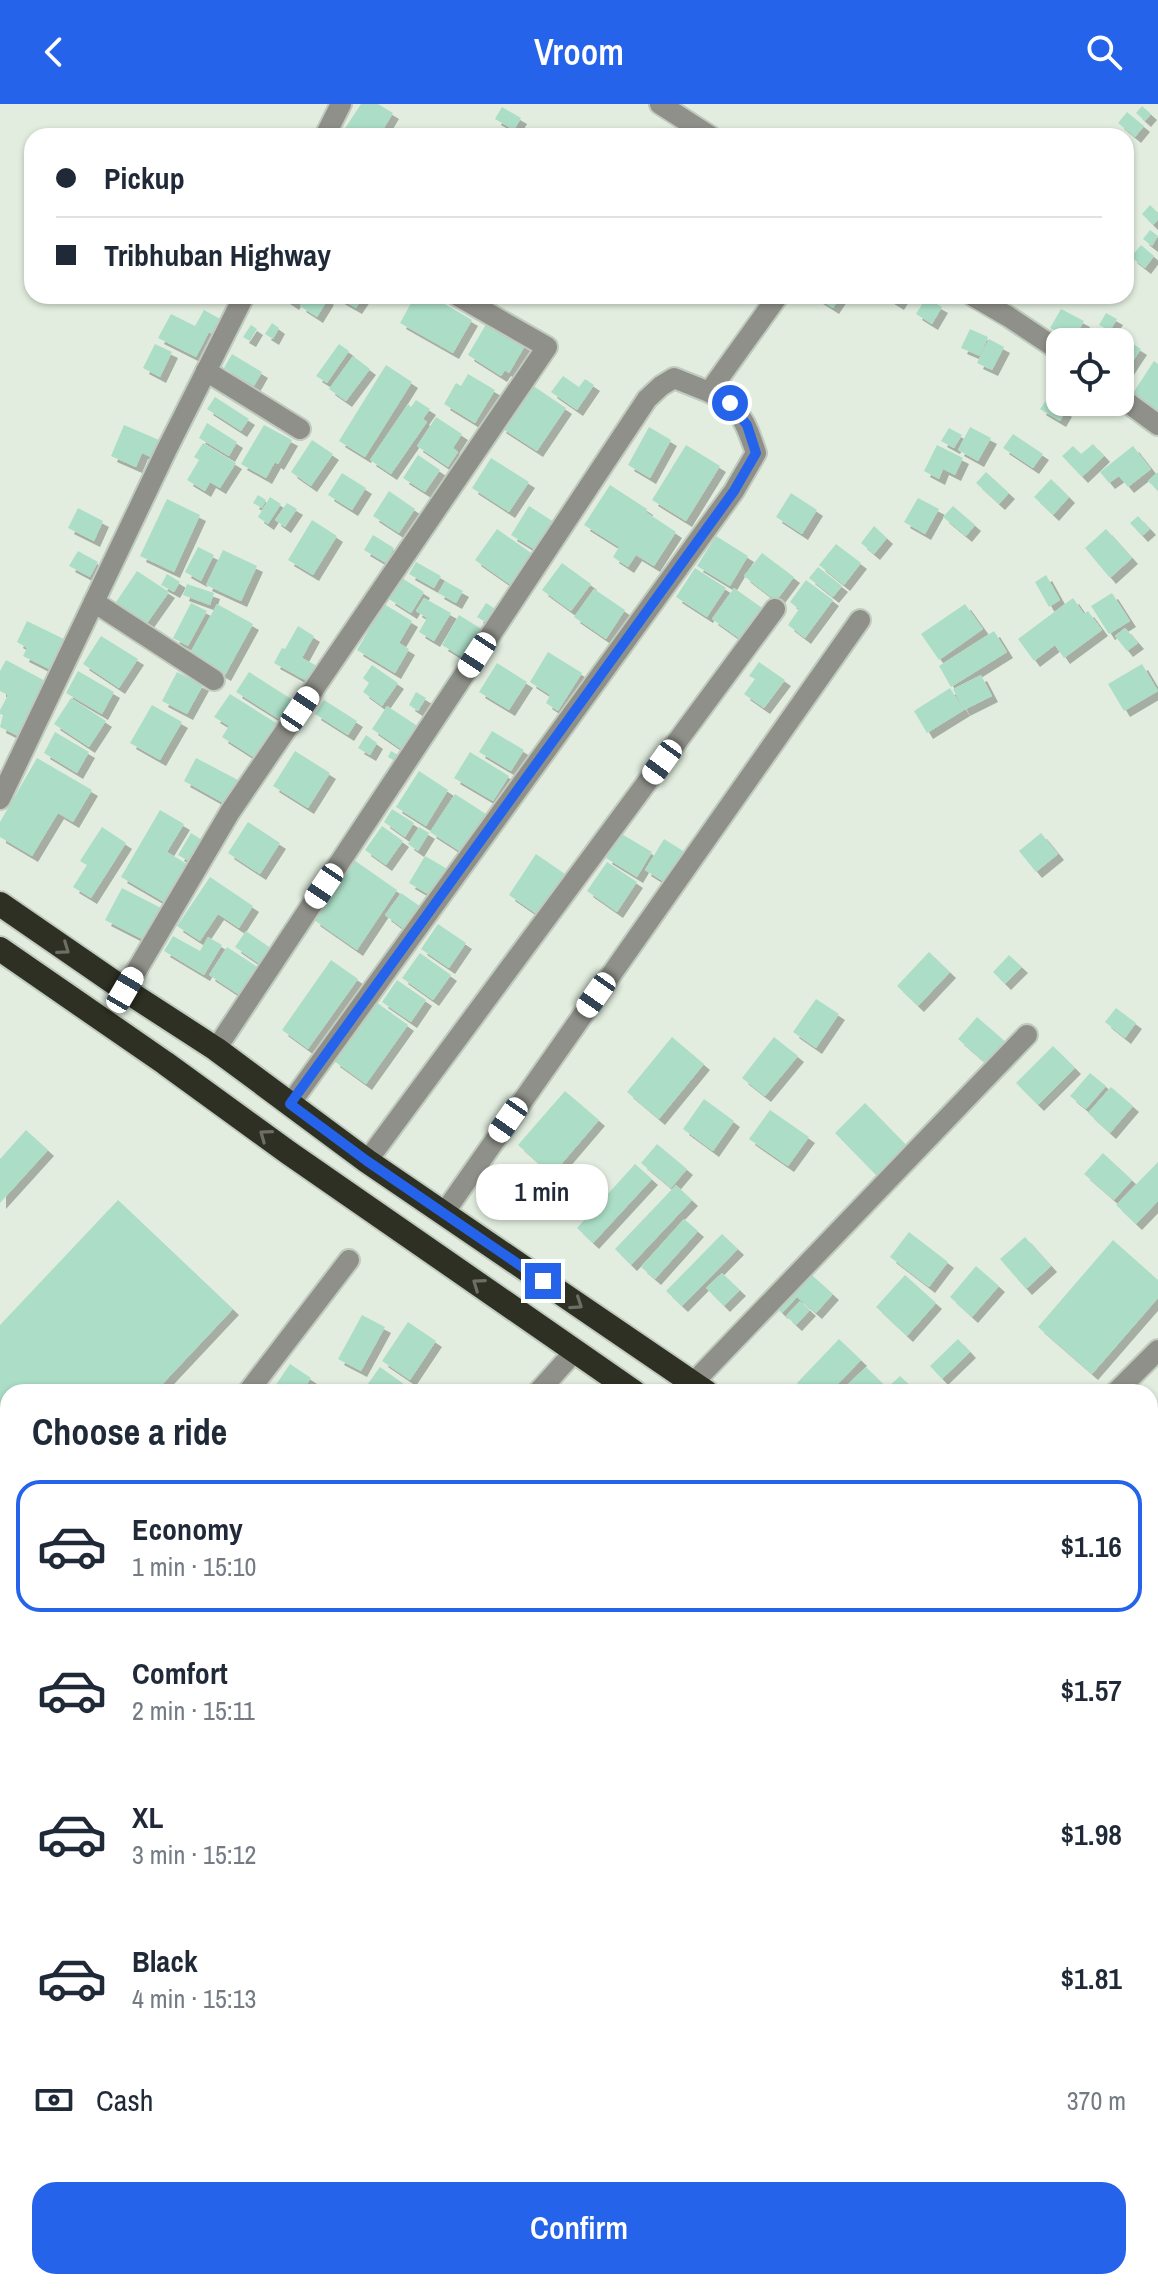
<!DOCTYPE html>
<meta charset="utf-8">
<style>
body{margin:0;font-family:"Archivo Narrow",sans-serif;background:#f6f6f7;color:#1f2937;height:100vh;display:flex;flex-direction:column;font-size:30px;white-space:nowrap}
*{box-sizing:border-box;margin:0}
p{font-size:26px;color:#747a83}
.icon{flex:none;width:44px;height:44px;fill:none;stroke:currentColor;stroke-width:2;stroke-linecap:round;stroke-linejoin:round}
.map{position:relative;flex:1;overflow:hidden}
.panel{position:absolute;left:0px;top:1280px;width:1158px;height:906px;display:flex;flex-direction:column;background:#fff;border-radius:24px 24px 0 0;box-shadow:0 2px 6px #0004}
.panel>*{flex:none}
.guide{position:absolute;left:24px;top:24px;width:1110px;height:176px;border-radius:24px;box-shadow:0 2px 6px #0004;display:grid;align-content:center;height:176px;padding:0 32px;background:#fff}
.tools{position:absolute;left:1046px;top:224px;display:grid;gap:16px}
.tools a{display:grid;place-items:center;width:88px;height:88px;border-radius:16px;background:#fff;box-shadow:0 2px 6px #0004;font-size:40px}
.end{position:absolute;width:36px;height:36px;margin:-18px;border:10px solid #2563eb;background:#fff;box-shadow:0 0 0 4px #fff}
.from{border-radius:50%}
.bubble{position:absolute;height:56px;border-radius:24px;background:#fff;box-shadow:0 2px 6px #0004;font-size:26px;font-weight:600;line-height:56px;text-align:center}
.car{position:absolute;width:24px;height:48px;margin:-24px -12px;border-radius:10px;box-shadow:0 0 6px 2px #0007;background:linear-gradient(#fff 24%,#345 0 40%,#fff 0 76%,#345 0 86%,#fff 0)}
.guide b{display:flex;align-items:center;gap:28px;height:76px;font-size:30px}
.guide b+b{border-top:2px solid #e0e1e3}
.guide i{width:20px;height:20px;background:#1f2937}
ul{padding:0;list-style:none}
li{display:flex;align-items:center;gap:24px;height:132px;margin:0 16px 12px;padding:0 16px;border:4px solid transparent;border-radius:24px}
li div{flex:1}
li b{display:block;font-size:30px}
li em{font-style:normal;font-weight:600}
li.on{border-color:#2563eb}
li>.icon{width:72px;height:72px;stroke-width:1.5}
h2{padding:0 32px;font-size:36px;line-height:96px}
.pay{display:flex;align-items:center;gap:20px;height:88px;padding:0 32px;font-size:30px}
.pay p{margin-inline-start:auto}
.primary-button{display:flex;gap:16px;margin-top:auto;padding:16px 32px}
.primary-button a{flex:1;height:92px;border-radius:24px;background:#2563eb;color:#fff;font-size:32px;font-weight:600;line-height:92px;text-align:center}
header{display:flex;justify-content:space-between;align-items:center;height:104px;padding:0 32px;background:#2563eb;color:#fff;font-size:36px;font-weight:600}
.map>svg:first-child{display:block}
</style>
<header><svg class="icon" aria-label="back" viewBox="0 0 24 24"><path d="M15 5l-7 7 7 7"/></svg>Vroom<svg class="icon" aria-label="search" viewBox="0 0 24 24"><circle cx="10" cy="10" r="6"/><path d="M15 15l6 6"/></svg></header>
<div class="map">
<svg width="1158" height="2185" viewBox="0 0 1158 2185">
<defs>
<filter id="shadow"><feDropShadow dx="6" dy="6" stdDeviation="0" flood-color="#0004"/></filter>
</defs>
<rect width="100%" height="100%" fill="#e2eddf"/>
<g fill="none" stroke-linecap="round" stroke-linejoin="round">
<!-- stream -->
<path stroke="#95d1cc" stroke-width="6" d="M120,2178L124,2185"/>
<!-- canal -->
<path stroke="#95d1cc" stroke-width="22" d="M0,1820L8,1853"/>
</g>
<!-- building -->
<g fill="#acdec7" filter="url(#shadow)">
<path d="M361,0H378L393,9L381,29L386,32H340Z"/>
<path d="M1142,2L1151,10L1145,17L1136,9Z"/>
<path d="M502,3L521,14L514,26L495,15Z"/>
<path d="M1127,8L1144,22L1135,33L1118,19Z"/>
<path d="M1150,101L1158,109V116L1153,121L1142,110Z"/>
<path d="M1150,126L1158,132L1152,142L1143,135Z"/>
<path d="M1141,141L1154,152L1145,164L1131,153Z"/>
<path d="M281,192H298L293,200Z"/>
<path d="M306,192H323L328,195L317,213L300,202Z"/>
<path d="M335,192H364L356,204Z"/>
<path d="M415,192H431L472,216L453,249L400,219Z"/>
<path d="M814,192H841L833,204Z"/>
<path d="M885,192H903L898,200Z"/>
<path d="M926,194L942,203L932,220L916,210Z"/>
<path d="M1061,205L1084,217L1073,236L1050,224Z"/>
<path d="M204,206L224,217L216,232L209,228L196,253L158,234L171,210L195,222Z"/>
<path d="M1106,209L1117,215L1110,227L1099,221Z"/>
<path d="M488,217L526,240L509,269L505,266L501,272L468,251Z"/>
<path d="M272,219L279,224L273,235L265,230Z"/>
<path d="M251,221L257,225L250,237L243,233Z"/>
<path d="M970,225L988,233L980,252L961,244Z"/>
<path d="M989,235L1004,243L992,266L977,259Z"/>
<path d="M1127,236L1141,245L1124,271L1120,268V247Z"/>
<path d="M155,240L172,248L160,273L143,264Z"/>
<path d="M339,240L349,247L327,279L316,272Z"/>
<path d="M232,250L262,268L254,282L224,264Z"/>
<path d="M353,252L370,265L346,297L329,285Z"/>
<path d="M1154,257L1158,260V310L1131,292Z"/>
<path d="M386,261L412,278L365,353L339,337Z"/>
<path d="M468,270L495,286L475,319L444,300L456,279L461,282Z"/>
<path d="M563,272L579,283L585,275L594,281L577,306L551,288Z"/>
<path d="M1060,275V298H1076L1069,306L1048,290Z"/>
<path d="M529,279L566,304L537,347L500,323Z"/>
<path d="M215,293L249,315L241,327L207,305Z"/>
<path d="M1047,295L1066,307L1060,317L1040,305Z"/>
<path d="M416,296L430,305L423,315L427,318L391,370L370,356L408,300L411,303Z"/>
<path d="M436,313L462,330L453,344L458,348L448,363L417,342Z"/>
<path d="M207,319L237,338L229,352L199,334Z"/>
<path d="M124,321L159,336L151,353L142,349L136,363L111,352Z"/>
<path d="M264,321L292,336L278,360L275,358L266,374L241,360Z"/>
<path d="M649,323L671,336L650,374L628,361Z"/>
<path d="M970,323L991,334L978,357L958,346Z"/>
<path d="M949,324L962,331L954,344L941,337Z"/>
<path d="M1013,330L1043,350L1033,364L1003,344Z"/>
<path d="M312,336L333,350L311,382L291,368Z"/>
<path d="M203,339L236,359L220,384L210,378L205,387L187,376L199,356L194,353Z"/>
<path d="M1093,340L1104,352L1082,373L1062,352L1073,342L1081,350Z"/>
<path d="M686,341L720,362L686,417L652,396Z"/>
<path d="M937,341L963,354L955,371L943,365L939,375L924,367Z"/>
<path d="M1133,342L1151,365L1128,383L1119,372L1109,379L1100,368Z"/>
<path d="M418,351L440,366L425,388L403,374Z"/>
<path d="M491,354L529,378L509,408L472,384Z"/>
<path d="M986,368L1009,389L999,400L976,379Z"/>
<path d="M1158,368V387L1148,377Z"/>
<path d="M342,369L366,384L352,406L328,391Z"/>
<path d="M1051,375L1069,393L1053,411L1034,393Z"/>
<path d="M610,381L647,405L646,408L676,428L654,462L636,451L628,463L613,453L619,443L584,421Z"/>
<path d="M389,387L415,405L399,429L373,412Z"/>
<path d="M791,389L817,406L802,430L776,413Z"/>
<path d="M258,391L266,396L262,404L253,399Z"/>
<path d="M270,393L281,400L268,420L258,413Z"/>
<path d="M918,394L939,405L925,430L904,418Z"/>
<path d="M167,395L200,411L174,468L140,452Z"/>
<path d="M287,399L297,405L285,423L275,416Z"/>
<path d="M529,402L554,418L537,447L511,431Z"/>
<path d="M953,402L975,421L966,432L943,413Z"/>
<path d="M78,404L103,417L94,437L68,424Z"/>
<path d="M1138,412L1150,425L1142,432L1130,419Z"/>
<path d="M312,416L337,432L313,471L288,456Z"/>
<path d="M874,422L887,434L874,450L861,439Z"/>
<path d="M497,425L534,451L512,482L475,456Z"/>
<path d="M1106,425L1132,454L1110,474L1085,444Z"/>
<path d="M373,431L394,444L386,459L364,446Z"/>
<path d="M716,432L748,452L730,482L697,462Z"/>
<path d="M836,440L861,459L844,481L819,461Z"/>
<path d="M198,443L214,451L201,477L185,468Z"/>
<path d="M223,446L257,462L241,497L206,481Z"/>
<path d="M78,447L98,458L90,473L69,462Z"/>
<path d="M762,449L794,473L776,497L744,472Z"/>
<path d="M416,458L441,472L434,484L409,470Z"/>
<path d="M562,459L591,480L571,507L542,486Z"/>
<path d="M818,463L842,482L833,493L809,474Z"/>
<path d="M695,464L726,484L707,513L676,493Z"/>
<path d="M137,467L169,488L145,522L114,501Z"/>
<path d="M167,470L180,478L174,488L161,481Z"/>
<path d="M1046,471L1060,496L1049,503L1035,478Z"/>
<path d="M402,474L424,488L411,509L389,495Z"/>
<path d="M806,476L833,496L805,534L788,521L799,505L790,498Z"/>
<path d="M445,477L463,487L456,499L438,489Z"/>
<path d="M187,480L214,489L210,501L183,491Z"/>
<path d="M734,484L765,506L743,537L712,515Z"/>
<path d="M594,485L625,506L606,535L574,513Z"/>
<path d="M1112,489L1130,517L1109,530L1091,502Z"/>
<path d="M424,494L451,509L434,537L419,528L427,514L416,507Z"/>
<path d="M1073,494L1084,510L1088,507L1102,526L1064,554L1055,541L1034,557L1018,535Z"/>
<path d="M191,499L207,507L188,542L173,534Z"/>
<path d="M486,499L500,508L492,522L477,513Z"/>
<path d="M217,500L253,520L225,571L189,551Z"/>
<path d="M384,500L412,517L399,539L409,545L395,569L357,546Z"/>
<path d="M965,500L983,525L939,556L921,530Z"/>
<path d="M459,511L483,526L465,555L442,541Z"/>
<path d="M27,517L68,537L53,567L23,552L27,544L17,538Z"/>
<path d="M298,522L314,532L302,554L321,564L312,580L274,559L282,544L285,545Z"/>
<path d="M1125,524L1138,539L1127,547L1115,532Z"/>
<path d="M994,527L1007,548L951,583L939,562Z"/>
<path d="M101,532L138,555L119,584L83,560Z"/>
<path d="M548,548L582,569L558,607L546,599L550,591L530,578Z"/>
<path d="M6,556L49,579L20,633L0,623L3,611L0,610V606L8,591L0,587V567Z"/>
<path d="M759,558L785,576L764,604L744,590L755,575L749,572Z"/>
<path d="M497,559L527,578L509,606L479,588Z"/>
<path d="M1142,560L1158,587L1124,607L1108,580Z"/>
<path d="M372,561L398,579L382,602L363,588L369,579L363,574Z"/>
<path d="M78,567L114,588L102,610L66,589Z"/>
<path d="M177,568L203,581L187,610L162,597Z"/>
<path d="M249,568L299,600L287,620L236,588Z"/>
<path d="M981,571L992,592L964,606L953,585Z"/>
<path d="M950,584L964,606L927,629L914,607Z"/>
<path d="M416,588L426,594L418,607L409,601Z"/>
<path d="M230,590L284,624L258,656L222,633L229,622L214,613Z"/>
<path d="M71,594L106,617L89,643L54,620Z"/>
<path d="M324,596L357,617L348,631L315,610Z"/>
<path d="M152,601L182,618L160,656L130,639Z"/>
<path d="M387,602L419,623L404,647L372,625Z"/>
<path d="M492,627L524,646L511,667L479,648Z"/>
<path d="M55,628L89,648L77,669L44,649Z"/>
<path d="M366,631L377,639L370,651L358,644Z"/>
<path d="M295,647L330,669L308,704L273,682Z"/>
<path d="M391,647L400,652L397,658L388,653Z"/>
<path d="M470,648L509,672L493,697L454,674Z"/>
<path d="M37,654L92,686L73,718L58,709L32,752L0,733V718Z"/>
<path d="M196,654L240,677L227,701L184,677Z"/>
<path d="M419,667L448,686L426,722L396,703Z"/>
<path d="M455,690L486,710L461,748L430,728Z"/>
<path d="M392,705L414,719L405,733L384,718Z"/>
<path d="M160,706L184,720L167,748L187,760L164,798L121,773Z"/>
<path d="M248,718L280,739L260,770L228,749Z"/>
<path d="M382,722L403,737L386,761L365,746Z"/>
<path d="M102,723L126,739L91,794L73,783L87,761L80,757Z"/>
<path d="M419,723L429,729L418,747L408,740Z"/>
<path d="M191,729L207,739L194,760L178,751Z"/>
<path d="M620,729L652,748L637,773L606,754Z"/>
<path d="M1041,729L1058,750L1036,768L1019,747Z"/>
<path d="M664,735L688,750L669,781L645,766Z"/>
<path d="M536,750L565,770L538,811L509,791Z"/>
<path d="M425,752L449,766L433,793L409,779Z"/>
<path d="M354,756L397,786L357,846L314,816Z"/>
<path d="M607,758L637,778L617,808L587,787Z"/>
<path d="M210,773L253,802L239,824L218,810L200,837L177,822Z"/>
<path d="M122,784L161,804L144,836L105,816Z"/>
<path d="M401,789L421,803L405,826L385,811Z"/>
<path d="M438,820L466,839L449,864L421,845Z"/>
<path d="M246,827L275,847L264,863L235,843Z"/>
<path d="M173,832L200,847L208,833L222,841L204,871L164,847Z"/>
<path d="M227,843L259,864L241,892L209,871Z"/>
<path d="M929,848L950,868L918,902L897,882Z"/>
<path d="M420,849L451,871L433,896L402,874Z"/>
<path d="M1009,851L1022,863L1005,880L993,868Z"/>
<path d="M331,856L358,875L308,945L282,926Z"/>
<path d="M397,876L426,896L411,918L382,898Z"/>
<path d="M816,895L839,910L816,944L793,928Z"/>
<path d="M376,898L408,921L366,980L334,957Z"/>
<path d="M1116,904L1136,919L1125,934L1105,918Z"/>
<path d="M977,913L1007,939L988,961L958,935Z"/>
<path d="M672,933L704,960L659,1015L627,988Z"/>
<path d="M774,933L798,952L765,992L742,974Z"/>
<path d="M1053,942L1075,964L1038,1001L1016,979Z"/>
<path d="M1090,969L1106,982L1086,1005L1070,992Z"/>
<path d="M1111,983L1133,1002L1110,1029L1088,1009Z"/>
<path d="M565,987L599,1016L552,1071L518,1041Z"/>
<path d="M704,995L734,1017L713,1047L683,1025Z"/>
<path d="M865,999L908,1043L878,1073L835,1029Z"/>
<path d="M770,1006L809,1033L788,1062L749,1035Z"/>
<path d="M26,1026L48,1046L0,1099V1055Z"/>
<path d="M657,1040L687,1065L671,1084L641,1059Z"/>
<path d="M1103,1049L1132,1076L1114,1096L1084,1070Z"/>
<path d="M1158,1058V1097L1136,1120L1116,1101Z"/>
<path d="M635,1060L652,1075L593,1139L577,1124Z"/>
<path d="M528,1063L547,1074L535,1093L517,1082Z"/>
<path d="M676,1081L692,1096L631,1161L615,1145Z"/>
<path d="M118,1096L233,1205L155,1288H8V1445L0,1453V1221Z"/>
<path d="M684,1115L698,1127L655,1175L641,1163Z"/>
<path d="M909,1128L948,1158L929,1183L890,1153Z"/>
<path d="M722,1130L738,1145L682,1202L666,1187Z"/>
<path d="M1025,1133L1051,1162L1026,1185L1000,1155Z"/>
<path d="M1113,1136L1158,1176V1194L1092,1270L1038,1223Z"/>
<path d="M976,1162L999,1182L972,1213L950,1193Z"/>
<path d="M805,1165L833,1190L816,1209L797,1193L782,1209L774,1201Z"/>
<path d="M722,1169L740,1186L724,1202L706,1184Z"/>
<path d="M905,1171L936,1199L907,1232L876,1203Z"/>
<path d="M800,1197L810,1206L796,1221L786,1212Z"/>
<path d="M362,1211L385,1223L361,1267L338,1255Z"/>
<path d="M408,1218L436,1237L410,1276L382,1257Z"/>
<path d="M839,1235L861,1256L830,1288H807L797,1279Z"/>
<path d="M958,1235L970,1248L942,1275L930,1262Z"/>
<path d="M290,1260L311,1274L304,1285L309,1288H266L272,1280L275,1282Z"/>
<path d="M380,1263L408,1283L404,1288H362Z"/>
<path d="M866,1263L887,1284L900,1272L917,1288H840Z"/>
<path d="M0,1532L8,1567V1754H5L0,1727Z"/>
<path d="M1150,1724L1158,1729V1742L1156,1746L1150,1743Z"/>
<path d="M1150,2174L1158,2179V2185H1121L1126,2178H1150Z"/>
<path d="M88,2178H105L108,2185H87L85,2180Z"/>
<path d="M452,2178H473L482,2185H446Z"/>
<path d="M508,2178H536L545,2185H517Z"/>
<path d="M541,2178H571L566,2185H551Z"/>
<path d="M884,2178H921L916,2185H879Z"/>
</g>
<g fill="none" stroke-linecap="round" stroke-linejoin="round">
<defs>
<g id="minor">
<path d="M660,0L710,32"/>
<path d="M325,32L341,0"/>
<path d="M973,192L1009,213L1060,247"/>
<path d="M206,267L300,325"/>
<path d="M1120,293L1158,321"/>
<path d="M94,498L214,576"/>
<path d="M0,695L167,345L244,192"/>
<path d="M125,886L230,708L547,243L458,192"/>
<path d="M216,945L647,295L661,282L674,274L709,288L778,192"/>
<path d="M290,1000L734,387L756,349C745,316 741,305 709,288"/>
<path d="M367,1057L775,505"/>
<path d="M444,1109L860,516"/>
<path d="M693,1279L1027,931"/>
<path d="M248,1288L349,1156"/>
<path d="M538,1288L575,1247"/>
<path d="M1116,1288L1158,1246"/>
<path d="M1150,1373L1158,1380"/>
<path d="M1150,1871L1158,1859"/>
<path d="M148,2178L152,2185"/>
<path d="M189,2185L195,2178"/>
<path d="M592,2185L597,2178"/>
<path d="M932,2185L937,2178"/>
</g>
<path id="major" d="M1150,1522L1158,1510"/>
<g id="highway">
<path d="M0,800L125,886L216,945L367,1057L706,1288"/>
<path d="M0,845L165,959L289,1049L634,1288"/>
<path d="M1150,1601L1158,1606"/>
<path d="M1150,1648L1158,1654"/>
</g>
</defs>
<!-- minor casing -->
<use href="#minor" stroke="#c0cabe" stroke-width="24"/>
<!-- major casing -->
<use href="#major" stroke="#c0cabe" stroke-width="24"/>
<!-- highway casing -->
<use href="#highway" stroke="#c0cabe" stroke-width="28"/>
<!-- minor -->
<use href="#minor" stroke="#8f9089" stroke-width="20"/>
<!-- major -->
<use href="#major" stroke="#46483d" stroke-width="20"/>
<!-- highway -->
<use href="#highway" stroke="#2e3023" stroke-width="24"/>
</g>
<!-- one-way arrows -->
<defs><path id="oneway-chevron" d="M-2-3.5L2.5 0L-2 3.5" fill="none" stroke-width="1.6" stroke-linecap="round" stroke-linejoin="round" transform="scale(2)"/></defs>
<g stroke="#6d6e65">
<use href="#oneway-chevron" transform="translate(64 845) rotate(35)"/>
<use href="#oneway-chevron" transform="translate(265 1031) rotate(-144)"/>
<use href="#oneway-chevron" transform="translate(478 1180) rotate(-145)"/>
<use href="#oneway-chevron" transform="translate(577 1200) rotate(34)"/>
</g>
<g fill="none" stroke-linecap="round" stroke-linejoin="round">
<!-- route -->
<path stroke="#2563eb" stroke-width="10" d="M543,1177L367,1057L290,1000L734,387L756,349L747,321L730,299"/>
</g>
</svg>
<div class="tools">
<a><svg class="icon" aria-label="locate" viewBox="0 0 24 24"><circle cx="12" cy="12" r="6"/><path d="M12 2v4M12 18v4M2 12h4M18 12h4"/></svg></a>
</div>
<i class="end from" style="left:730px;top:299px"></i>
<i class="end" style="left:543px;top:1177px"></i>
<div class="bubble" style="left:476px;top:1060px;width:132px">1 min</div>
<i class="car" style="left:477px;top:551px;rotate:213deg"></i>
<i class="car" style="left:300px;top:605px;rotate:34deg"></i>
<i class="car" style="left:662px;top:658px;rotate:216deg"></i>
<i class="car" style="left:324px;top:782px;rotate:214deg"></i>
<i class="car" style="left:125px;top:886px;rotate:30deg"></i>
<i class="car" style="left:596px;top:891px;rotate:215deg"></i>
<i class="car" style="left:508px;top:1016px;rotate:215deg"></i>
<div class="guide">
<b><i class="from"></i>Pickup</b>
<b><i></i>Tribhuban Highway</b>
</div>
<section class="panel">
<h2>Choose a ride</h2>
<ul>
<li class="on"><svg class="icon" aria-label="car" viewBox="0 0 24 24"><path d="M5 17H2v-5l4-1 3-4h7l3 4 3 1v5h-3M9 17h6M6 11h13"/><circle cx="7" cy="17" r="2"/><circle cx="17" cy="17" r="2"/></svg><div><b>Economy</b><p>1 min · 15:10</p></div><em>$1.16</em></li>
<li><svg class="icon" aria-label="car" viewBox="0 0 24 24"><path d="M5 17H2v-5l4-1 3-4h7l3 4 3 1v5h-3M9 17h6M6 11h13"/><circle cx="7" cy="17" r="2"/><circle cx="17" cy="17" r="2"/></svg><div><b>Comfort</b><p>2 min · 15:11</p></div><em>$1.57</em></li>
<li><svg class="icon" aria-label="car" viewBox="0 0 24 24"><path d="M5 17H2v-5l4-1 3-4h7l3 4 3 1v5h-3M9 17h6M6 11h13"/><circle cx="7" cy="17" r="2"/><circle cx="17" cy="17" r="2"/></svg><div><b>XL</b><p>3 min · 15:12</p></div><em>$1.98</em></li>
<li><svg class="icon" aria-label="car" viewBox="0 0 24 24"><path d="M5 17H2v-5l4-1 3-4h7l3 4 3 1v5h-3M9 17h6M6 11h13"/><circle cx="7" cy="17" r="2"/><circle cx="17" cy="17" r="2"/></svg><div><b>Black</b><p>4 min · 15:13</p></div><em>$1.81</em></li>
</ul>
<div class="pay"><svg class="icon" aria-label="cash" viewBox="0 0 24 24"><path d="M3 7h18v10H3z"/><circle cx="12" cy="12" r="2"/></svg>Cash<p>370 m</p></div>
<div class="primary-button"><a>Confirm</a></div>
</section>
</div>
